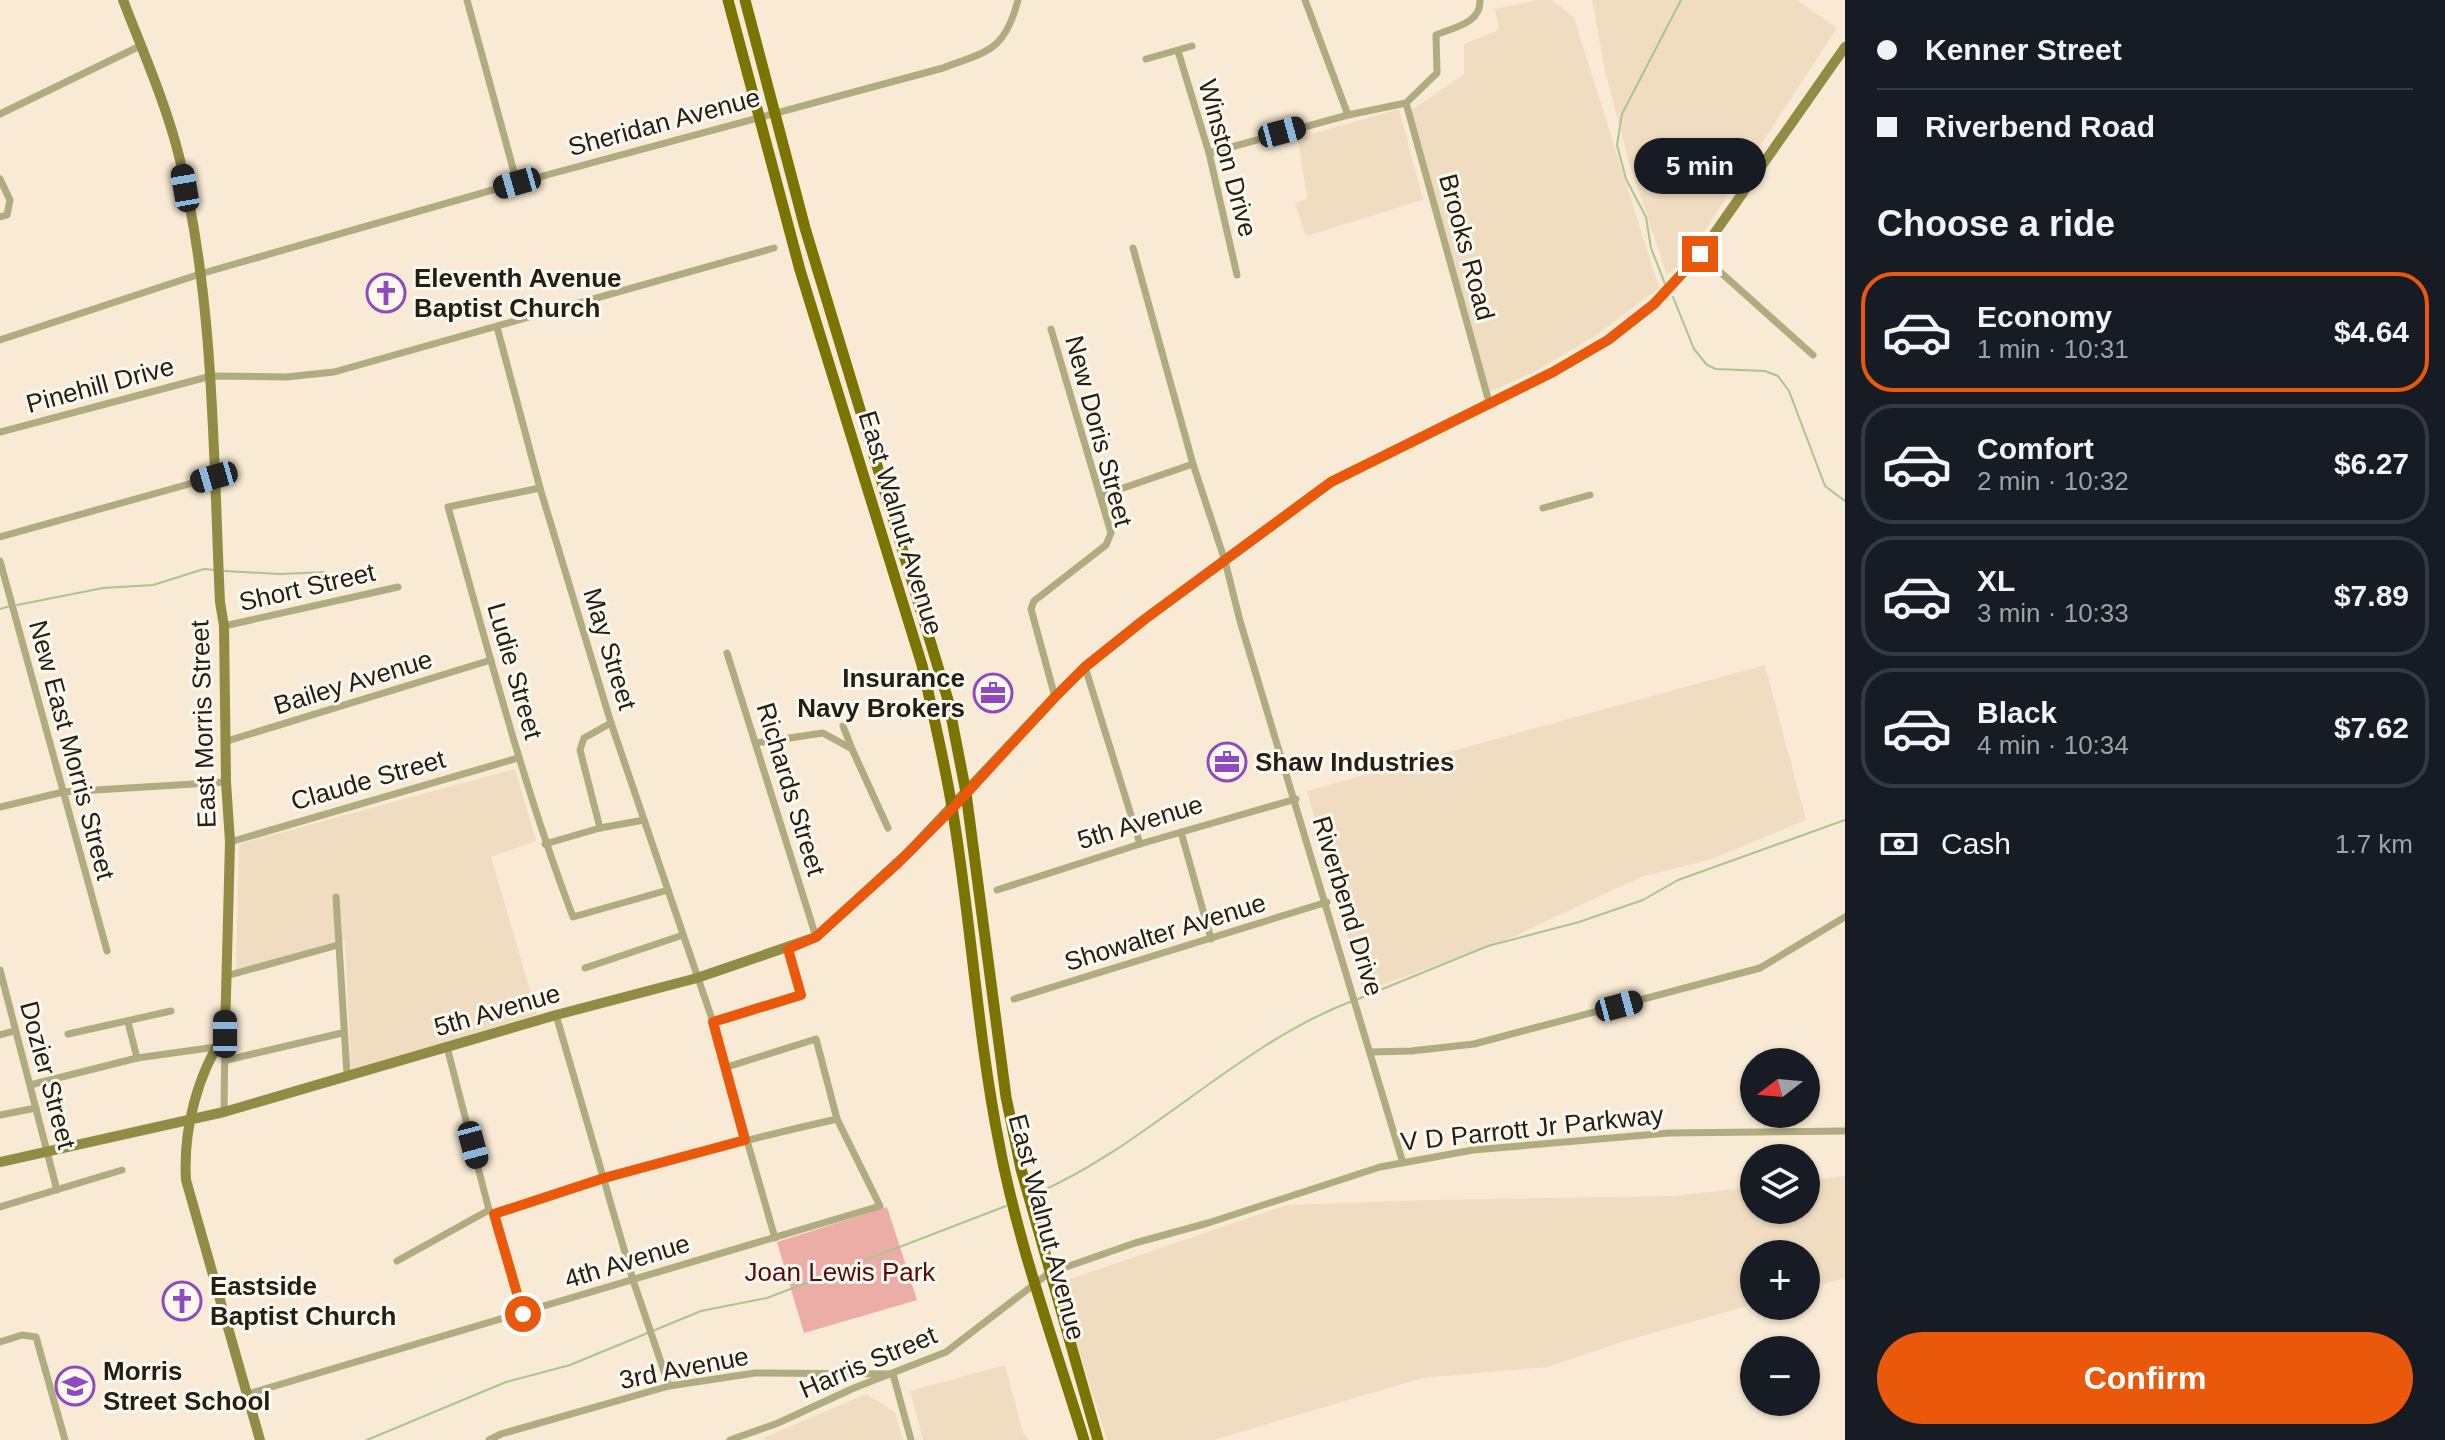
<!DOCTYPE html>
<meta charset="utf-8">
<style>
body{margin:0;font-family:Helvetica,sans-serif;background:#20242c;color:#f1f3f6;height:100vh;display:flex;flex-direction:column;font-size:30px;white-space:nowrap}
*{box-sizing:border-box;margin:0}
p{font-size:26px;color:#9ea1a6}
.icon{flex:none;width:44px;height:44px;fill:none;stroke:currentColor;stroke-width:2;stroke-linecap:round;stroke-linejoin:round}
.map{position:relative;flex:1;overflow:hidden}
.drawer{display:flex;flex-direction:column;background:#171b24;width:600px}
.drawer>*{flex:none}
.banner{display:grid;align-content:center;height:176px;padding:0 32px;background:#171b24}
.needle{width:52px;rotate:254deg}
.tools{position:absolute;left:1740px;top:1048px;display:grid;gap:16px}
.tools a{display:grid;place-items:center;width:80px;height:80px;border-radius:50%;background:#171b24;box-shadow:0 2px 6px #0004;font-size:40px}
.end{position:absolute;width:36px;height:36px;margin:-18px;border:10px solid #ea580c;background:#fff;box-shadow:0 0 0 4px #fff}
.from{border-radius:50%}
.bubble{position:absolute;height:56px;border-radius:28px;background:#171b24;box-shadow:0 2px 6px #0004;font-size:26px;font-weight:700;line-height:56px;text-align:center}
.car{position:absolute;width:24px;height:48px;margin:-24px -12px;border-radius:10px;box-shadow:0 0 6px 2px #0007;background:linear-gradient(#222 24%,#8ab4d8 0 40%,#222 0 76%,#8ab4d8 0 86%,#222 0)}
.banner b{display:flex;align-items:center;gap:28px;height:76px;font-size:30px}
.banner b+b{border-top:2px solid #363941}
.banner i{width:20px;height:20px;background:#f1f3f6}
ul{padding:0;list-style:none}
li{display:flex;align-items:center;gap:24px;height:120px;margin:0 16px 12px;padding:0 16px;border:4px solid #363941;border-radius:32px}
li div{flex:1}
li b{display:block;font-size:30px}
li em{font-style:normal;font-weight:700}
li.current{border-color:#ea580c}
li>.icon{width:72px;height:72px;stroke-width:1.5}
h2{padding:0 32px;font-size:36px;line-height:96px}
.pay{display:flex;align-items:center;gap:20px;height:88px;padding:0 32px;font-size:30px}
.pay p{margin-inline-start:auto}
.primary-button{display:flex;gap:16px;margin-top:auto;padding:16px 32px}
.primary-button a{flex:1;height:92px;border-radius:48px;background:#ea580c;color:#fff;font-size:32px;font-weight:700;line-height:92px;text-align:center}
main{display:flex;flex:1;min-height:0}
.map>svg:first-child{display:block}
</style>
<main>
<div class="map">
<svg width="1845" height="1440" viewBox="0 0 1845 1440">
<rect width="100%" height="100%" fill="#f8ead4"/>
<!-- built -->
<g fill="#f0ddc1">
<path d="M1539,0H1552L1574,18L1659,288L1594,337L1534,372L1489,392L1409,112L1464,74V44L1499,30L1495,9Z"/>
<path d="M1592,0H1797L1837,28L1685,261L1667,275L1629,162L1605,71Z"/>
<path d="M1399,109L1423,200L1306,236L1295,204L1307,198L1298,138Z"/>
<path d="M1765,665L1806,820L1712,859L1641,877L1506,940L1363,992L1307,791Z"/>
<path d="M515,769L536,841L491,857L537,1014L351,1072L345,940L236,971L239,844Z"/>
<path d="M1845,1176V1278L1806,1289V1254H1754V1304L1621,1342L1547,1367L1422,1378L1214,1440H1107L1058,1283L1287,1205L1429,1200L1674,1196L1754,1187V1210H1806V1181Z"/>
<path d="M1005,1365L1023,1433L1030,1440H923L910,1391Z"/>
<path d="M866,1394L895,1412L903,1440H764L763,1438Z"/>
</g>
<!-- green -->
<path fill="#ebada6" d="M887,1207L917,1300L804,1333L777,1242Z"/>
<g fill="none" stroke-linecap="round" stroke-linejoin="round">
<!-- stream -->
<g stroke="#a9c590" stroke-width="2">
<path d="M1665,284L1651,248L1646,217L1626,179L1617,145L1622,114L1681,0"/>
<path d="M1673,297L1694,349L1707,365L1716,369L1765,371L1778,376L1789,391L1825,486L1845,501"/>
<path d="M225,571L280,574L327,572"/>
<path d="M17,605L103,588L153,585L204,569L214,570"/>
<path d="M0,609L10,606"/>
<path d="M1358,999L1488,946L1579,922L1643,900L1678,880L1845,820"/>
<path d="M1033,1195C1148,1146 1235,1046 1352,1001"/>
<path d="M367,1440L506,1382L570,1365L701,1311L767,1298L1006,1206"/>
</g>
<!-- street -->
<g stroke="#afac7f" stroke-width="7">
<path d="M467,0L517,183"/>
<path d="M1305,0L1348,115"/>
<path d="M1178,51L1209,153L1237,275"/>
<path d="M1146,59L1192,46"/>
<path d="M1406,103L1489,402"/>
<path d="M0,114L140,46"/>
<path d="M1209,153L1348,115L1406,103L1437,73L1436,35C1455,27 1481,23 1480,0"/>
<path d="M0,179L10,200L7,215L0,217"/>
<path d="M1133,248L1193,464L1225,561L1240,621L1402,1160"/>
<path d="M1700,254L1813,355"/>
<path d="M497,327L540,488L611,723L713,1022L775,1238"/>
<path d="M1051,329L1111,533L1106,545L1034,601L1031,609L1055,697"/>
<path d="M0,340L200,274L517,183L943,68C988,51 1005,51 1018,0"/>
<path d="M0,432L211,376L286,377L334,372L774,248"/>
<path d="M540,488L448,507C487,645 522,783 573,917L668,890"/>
<path d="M1100,496L1193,464"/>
<path d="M1543,508L1590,495"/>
<path d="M0,537L214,477"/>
<path d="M0,561L107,951"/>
<path d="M224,626L398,587"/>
<path d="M727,653L816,937"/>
<path d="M1085,667L1140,844"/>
<path d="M843,726L852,749"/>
<path d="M227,741L491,660"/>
<path d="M756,743L823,733L852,749L888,828"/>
<path d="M0,807L63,792L226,782"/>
<path d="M600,828L580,750L584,738L611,723"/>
<path d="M1181,832L1211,939"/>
<path d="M230,842L518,758"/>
<path d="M545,844L600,828L644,820"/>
<path d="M997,890L1140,844L1296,799"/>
<path d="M336,897L347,1074"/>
<path d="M585,968L683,935"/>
<path d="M0,970L57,1190"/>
<path d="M226,976L338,945"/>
<path d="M1014,999L1327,902"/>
<path d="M556,1015L633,1280L669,1386"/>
<path d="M128,1022L137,1058"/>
<path d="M713,1022L801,995L788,949"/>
<path d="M68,1034L171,1011"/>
<path d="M0,1035L14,1031"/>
<path d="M447,1047L489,1210L494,1214L523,1314"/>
<path d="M1371,1052L1411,1051L1474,1044L1760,968L1845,917"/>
<path d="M227,1060L342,1033"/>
<path d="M30,1085L137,1058L216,1047"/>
<path d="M224,1112L225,1034"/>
<path d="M0,1115L36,1108"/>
<path d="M0,1207L122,1170"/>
<path d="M494,1214C607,1177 721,1145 837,1119"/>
<path d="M397,1261L489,1210"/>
<path d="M0,1342L22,1335L36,1337L65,1440"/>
<path d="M248,1394L880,1206L837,1119L816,1039L727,1067"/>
<path d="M489,1440L501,1434L669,1386L755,1373L893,1374L911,1440"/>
<path d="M730,1440L778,1423L854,1388L946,1352L1049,1273L1135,1243L1208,1223L1380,1167L1473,1150L1669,1133L1845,1131"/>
</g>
<!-- secondary -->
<g stroke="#918c45" stroke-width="10">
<path d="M123,0C143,52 167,106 180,160C215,305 213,455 220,602L224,626L226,782L230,842L225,1034C197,1074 183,1131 186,1180L260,1440"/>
<path d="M0,1162L224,1112L556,1015L697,978L816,937L909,852L1055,697L1085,667L1145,619L1331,482L1553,372L1608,340L1654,304L1700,254L1845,47"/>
</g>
<!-- primary -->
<g stroke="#7c7400" stroke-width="11">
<path d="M728,0L800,270L922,665C933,713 944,760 952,807C971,919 977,1032 999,1143C1018,1244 1054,1342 1084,1440"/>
<path d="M745,0L805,228L948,700L966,793L1006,1097L1021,1169L1098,1440"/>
</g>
</g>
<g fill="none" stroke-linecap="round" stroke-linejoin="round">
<!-- route -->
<path stroke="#ea580c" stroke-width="10" d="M523,1314L494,1214L604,1178L745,1140L713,1022L801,995L788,949L816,937L897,864L952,809L1055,697L1085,667L1145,619L1331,482L1553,372L1608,340L1654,304L1700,254"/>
</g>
<!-- icons -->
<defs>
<symbol id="church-ring" viewBox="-11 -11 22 22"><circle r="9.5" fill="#fef9f0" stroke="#8e4abe" stroke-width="1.5"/><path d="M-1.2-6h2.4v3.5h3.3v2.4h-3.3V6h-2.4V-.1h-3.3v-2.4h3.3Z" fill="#8e4abe"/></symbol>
<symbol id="office-ring" viewBox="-11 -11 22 22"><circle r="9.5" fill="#fef9f0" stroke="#8e4abe" stroke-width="1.5"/><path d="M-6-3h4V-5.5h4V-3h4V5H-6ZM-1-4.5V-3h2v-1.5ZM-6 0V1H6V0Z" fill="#8e4abe"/></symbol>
<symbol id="school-ring" viewBox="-11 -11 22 22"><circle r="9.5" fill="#fef9f0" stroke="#8e4abe" stroke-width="1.5"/><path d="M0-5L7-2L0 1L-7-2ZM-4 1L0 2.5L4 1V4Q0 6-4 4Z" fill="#8e4abe"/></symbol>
</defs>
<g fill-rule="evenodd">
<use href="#church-ring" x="364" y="271" width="44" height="44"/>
<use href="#office-ring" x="971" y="671" width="44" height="44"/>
<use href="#office-ring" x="1205" y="740" width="44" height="44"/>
<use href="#church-ring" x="160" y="1279" width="44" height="44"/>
<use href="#school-ring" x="53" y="1364" width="44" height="44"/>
</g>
<g text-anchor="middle" stroke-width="6" stroke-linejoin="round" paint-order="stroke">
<!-- street labels -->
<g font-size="26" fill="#231e16" stroke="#fef9f0">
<text transform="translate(664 122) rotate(-15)" y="9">Sheridan Avenue</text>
<text transform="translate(1228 158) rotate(75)" y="9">Winston Drive</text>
<text transform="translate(1467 247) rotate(75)" y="9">Brooks Road</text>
<text transform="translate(100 385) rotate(-15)" y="9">Pinehill Drive</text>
<text transform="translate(1099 431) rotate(75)" y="9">New Doris Street</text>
<text transform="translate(901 523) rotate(73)" y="9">East Walnut Avenue</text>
<text transform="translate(307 587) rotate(-13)" y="9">Short Street</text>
<text transform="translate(610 649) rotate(73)" y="9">May Street</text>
<text transform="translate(515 671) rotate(74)" y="9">Ludie Street</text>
<text transform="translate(353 682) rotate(-17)" y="9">Bailey Avenue</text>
<text transform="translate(203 724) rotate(-92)" y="9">East Morris Street</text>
<text transform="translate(72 750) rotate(75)" y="9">New East Morris Street</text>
<text transform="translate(368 780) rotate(-16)" y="9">Claude Street</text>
<text transform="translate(791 789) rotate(73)" y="9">Richards Street</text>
<text transform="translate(1140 822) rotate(-17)" y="9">5th Avenue</text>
<text transform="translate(1348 906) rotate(73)" y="9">Riverbend Drive</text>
<text transform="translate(1165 932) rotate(-17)" y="9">Showalter Avenue</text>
<text transform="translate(497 1010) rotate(-16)" y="9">5th Avenue</text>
<text transform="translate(48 1075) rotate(75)" y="9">Dozier Street</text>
<text transform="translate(1532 1128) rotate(-6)" y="9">V D Parrott Jr Parkway</text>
<text transform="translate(1047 1227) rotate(75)" y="9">East Walnut Avenue</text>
<text transform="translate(627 1261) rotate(-17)" y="9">4th Avenue</text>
<text transform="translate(868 1362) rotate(-23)" y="9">Harris Street</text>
<text transform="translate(684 1368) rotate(-11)" y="9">3rd Avenue</text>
</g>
<!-- poi labels -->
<g font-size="26" font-weight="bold" fill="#231e16" stroke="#fef9f0" text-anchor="start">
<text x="414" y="287">Eleventh Avenue<tspan x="414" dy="30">Baptist Church</tspan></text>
<text x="965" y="687" text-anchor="end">Insurance<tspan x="965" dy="30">Navy Brokers</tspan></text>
<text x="1255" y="771">Shaw Industries</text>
<text x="210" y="1295">Eastside<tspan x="210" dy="30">Baptist Church</tspan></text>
<text x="103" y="1380">Morris<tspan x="103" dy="30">Street School</tspan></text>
</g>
<!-- park labels -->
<g font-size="26" fill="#570c0c" stroke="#fef9f0">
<text x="840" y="1281">Joan Lewis Park</text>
</g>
</g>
</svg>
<div class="tools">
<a><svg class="needle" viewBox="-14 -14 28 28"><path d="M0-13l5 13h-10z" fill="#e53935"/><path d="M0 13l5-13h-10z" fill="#9ea1a6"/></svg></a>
<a><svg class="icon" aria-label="layers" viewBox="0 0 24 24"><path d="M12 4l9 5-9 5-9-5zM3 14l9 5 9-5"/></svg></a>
<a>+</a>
<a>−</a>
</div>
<i class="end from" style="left:523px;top:1314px"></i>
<i class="end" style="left:1700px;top:254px"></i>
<div class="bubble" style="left:1634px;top:138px;width:132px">5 min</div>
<i class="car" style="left:1282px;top:132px;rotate:75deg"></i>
<i class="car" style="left:517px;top:183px;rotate:254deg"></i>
<i class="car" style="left:185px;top:188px;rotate:350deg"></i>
<i class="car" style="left:214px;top:477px;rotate:254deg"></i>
<i class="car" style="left:1619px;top:1006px;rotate:75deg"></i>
<i class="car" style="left:225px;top:1034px;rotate:0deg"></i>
<i class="car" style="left:473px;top:1145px;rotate:165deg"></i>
</div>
<section class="drawer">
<div class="banner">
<b><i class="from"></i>Kenner Street</b>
<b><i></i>Riverbend Road</b>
</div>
<h2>Choose a ride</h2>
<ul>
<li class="current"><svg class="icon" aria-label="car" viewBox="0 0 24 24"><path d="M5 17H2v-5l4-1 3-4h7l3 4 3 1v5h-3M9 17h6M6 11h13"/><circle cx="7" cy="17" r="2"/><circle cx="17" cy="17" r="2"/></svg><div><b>Economy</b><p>1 min · 10:31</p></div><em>$4.64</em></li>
<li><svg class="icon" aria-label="car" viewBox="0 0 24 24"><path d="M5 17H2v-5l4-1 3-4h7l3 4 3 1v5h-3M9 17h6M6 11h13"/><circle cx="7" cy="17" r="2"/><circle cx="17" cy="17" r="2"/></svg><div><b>Comfort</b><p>2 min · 10:32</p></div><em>$6.27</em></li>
<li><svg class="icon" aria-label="car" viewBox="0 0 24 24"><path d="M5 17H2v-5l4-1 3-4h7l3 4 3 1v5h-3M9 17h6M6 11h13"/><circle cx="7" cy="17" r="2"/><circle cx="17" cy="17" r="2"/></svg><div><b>XL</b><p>3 min · 10:33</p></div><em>$7.89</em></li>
<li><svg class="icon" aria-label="car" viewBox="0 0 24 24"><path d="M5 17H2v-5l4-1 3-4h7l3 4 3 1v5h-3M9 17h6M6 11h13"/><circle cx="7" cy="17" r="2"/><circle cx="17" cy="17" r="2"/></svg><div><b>Black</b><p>4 min · 10:34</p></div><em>$7.62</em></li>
</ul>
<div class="pay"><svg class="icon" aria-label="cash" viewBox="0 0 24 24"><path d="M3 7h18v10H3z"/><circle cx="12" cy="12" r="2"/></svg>Cash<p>1.7 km</p></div>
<div class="primary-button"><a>Confirm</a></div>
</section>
</main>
